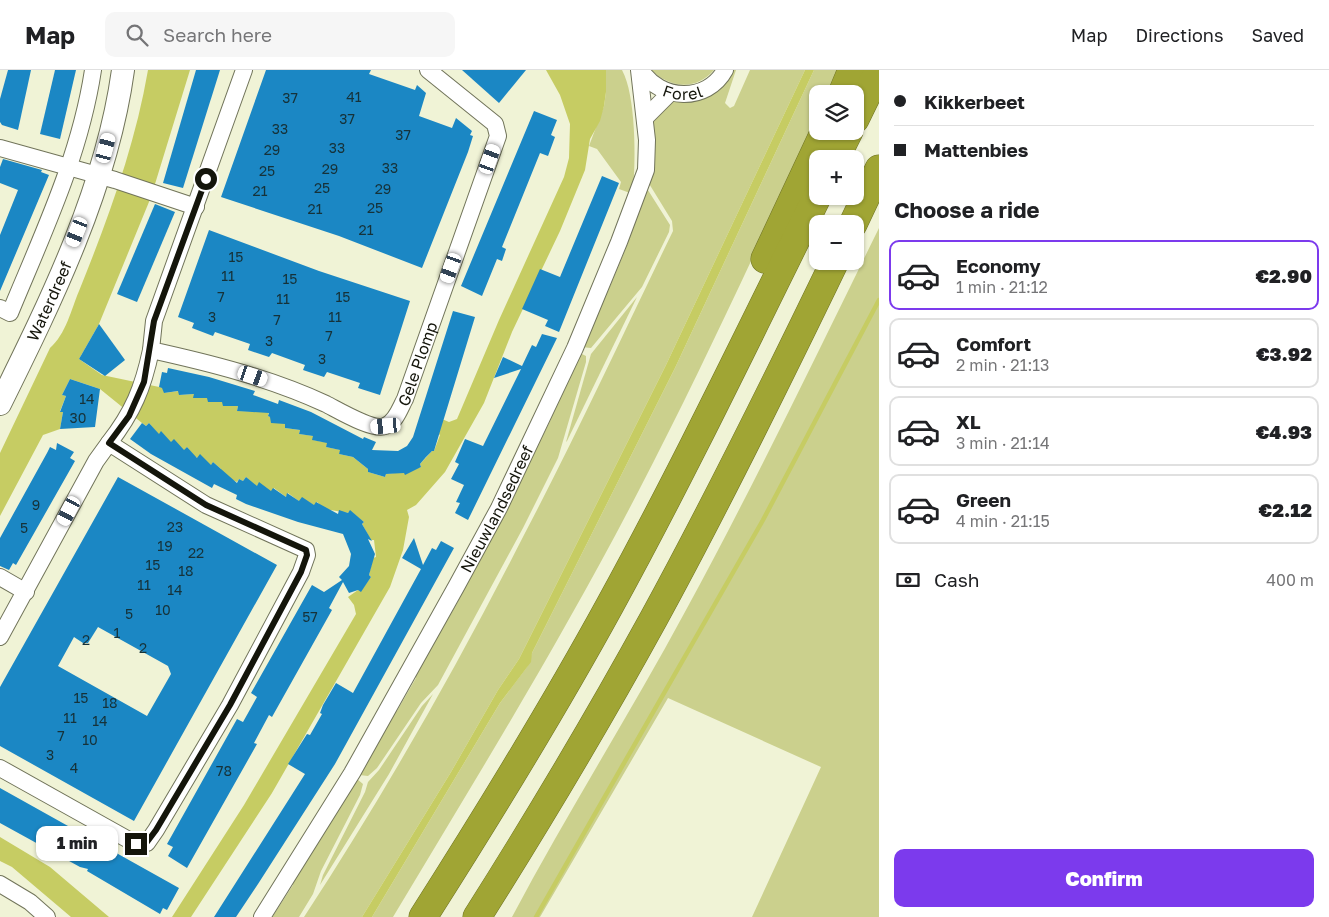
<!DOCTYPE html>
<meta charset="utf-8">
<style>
body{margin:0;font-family:"Golos Text",sans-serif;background:#f6f6f6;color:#202124;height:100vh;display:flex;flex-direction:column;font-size:19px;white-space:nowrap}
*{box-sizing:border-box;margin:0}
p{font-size:16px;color:#757577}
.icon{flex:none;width:28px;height:28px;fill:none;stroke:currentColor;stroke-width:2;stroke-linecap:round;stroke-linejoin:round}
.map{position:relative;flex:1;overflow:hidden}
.details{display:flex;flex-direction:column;background:#fff;width:450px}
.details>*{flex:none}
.hud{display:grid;align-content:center;height:110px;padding:0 15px;background:#fff}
.controls{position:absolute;left:809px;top:15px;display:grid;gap:10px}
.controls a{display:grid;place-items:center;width:55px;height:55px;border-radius:10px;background:#fff;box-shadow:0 1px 4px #0004;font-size:25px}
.end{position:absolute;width:22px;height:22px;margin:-11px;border:6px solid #14150b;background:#fff;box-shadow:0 0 0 2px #fff}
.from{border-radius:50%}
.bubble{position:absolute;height:35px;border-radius:10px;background:#fff;box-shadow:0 1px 4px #0004;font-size:16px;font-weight:800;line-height:35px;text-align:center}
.car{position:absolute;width:15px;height:30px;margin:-15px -8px;border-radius:6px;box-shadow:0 0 4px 1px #0007;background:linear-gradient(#fff 24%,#345 0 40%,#fff 0 76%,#345 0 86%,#fff 0)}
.hud b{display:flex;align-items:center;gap:18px;height:48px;font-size:19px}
.hud b+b{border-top:1px solid #e0e0e0}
.hud i{width:12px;height:12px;background:#202124}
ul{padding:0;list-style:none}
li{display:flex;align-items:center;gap:15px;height:70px;margin:0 10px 8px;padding:0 5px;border:2px solid #e0e0e0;border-radius:10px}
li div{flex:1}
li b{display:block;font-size:19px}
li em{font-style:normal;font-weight:800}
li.selected{border-color:#7c3aed}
li>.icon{width:45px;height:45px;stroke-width:1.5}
h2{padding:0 15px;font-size:22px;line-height:60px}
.pay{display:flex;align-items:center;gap:12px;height:55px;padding:0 15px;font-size:19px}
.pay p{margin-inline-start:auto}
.button{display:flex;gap:10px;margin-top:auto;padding:10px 15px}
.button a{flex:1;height:58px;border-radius:10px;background:#7c3aed;color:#fff;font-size:20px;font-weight:800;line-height:58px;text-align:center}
header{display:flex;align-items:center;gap:30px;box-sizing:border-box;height:70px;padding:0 25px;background:#fff;border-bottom:1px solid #e0e0e0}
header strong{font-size:24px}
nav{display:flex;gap:28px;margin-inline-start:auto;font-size:18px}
.search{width:350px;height:45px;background:#f6f6f6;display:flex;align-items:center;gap:12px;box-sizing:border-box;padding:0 18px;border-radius:10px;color:#757577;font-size:19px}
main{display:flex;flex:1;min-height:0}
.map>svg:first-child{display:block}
</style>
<header>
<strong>Map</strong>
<div class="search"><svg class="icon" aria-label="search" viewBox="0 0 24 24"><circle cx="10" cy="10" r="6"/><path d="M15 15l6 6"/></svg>Search here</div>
<nav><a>Map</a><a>Directions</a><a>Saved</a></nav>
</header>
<main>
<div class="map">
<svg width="879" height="847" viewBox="0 0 879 847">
<rect width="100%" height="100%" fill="#f0f3d6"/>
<!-- green -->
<g fill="#cbd08d">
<path d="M606,0H622C636,25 636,91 633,119L630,123L619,119L621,112L597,79L589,76L604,36L606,22Z"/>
<path d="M651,0H714C696,21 670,18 651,0Z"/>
<path d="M731,0H736L725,33L730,38L734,36L750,0H805L666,295L519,589L498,620L451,702L362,847H304C385,723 458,595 525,463C577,364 624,262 673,161L672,151L648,112L653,48L658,47L660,43L657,39Z"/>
<path d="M814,0H840L829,24H818L817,49C759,174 702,299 638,422C563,567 477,707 393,847H372L500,633L527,597L532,583L675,298Z"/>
<path d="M646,117L670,155L669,162L642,217L591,278L581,277L603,223L608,221L628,173L626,167Z"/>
<path d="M879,158V847H752L821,697L668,628L540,847H512C567,743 630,644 686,540C754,415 816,286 879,158Z"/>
<path d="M637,227L567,371L566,372L591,284Z"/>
<path d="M580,283L586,286V292L558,388L523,458L438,615L421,633L377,698L368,706L359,705L392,642L397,641L416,608L414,603L443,550L448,549L461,526L460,520L536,371L541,369L551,349L549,344Z"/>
<path d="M433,624L389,704L320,815L323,805L365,722L368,712L379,700L422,636Z"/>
<path d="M357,709L363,714L360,725L321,801L313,824L299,847H269L273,846L293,815L292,810Z"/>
</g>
<!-- water -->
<g fill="#c6cc63">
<path d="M148,0H190L151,127L99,254L79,289L102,305L164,318V323L179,321V325L194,324V328H209L208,332H224L223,336H238L237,341L269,342L268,346L287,354L285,358L300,360L299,364L314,366L313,370L323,372L324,371L328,373L326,377L341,380L339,384L353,387L368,399V402L385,407L386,404L404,402L421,397L420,394L432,381H434L440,365L437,363V347L449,352L457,349L499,250L564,107L569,88L570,54L560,25L546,0H606V22L604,36L600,51L590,69L585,100L560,161L512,262L484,333L445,402L416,435L407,440L409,447L403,480L390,517L272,723L191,847H172L244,735L356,544L354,535L348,527L358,520L361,521L371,507L369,505L373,488L376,487L374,470H371L362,454L364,452L350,441L348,443L325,439L317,432L315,436L302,428L300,432L288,423L286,427L274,418L272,422L253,415L246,407L243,411L239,409L237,412L219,404L221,399L213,392L211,396L194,386L187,377L184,381L171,373L161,362L159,365L149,353L146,356L142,353L100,319L70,309L62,325L66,326L60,341L63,342L60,359L43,365L0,446V383L50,278C66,264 71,240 79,221C108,149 135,76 148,0Z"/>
<path d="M805,0H814L675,298L532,583L531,592L500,633L372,847H362L451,702L498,620L519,589L666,295Z"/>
<path d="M0,767L50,797L109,847H71L12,797L0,791Z"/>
</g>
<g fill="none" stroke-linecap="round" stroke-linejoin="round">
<!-- stream -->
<path stroke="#c6cc63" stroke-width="4.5" d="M536,847L763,450L879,230"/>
</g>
<!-- building -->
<g fill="#1b87c4" fill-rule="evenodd">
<path d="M8,0H31L18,60L2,55L0,52V29Z"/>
<path d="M55,0H76L60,69L40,64Z"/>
<path d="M196,0H220L183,118L163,113Z"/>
<path d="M266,0H371L369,4L415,20L417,15L426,23L419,46L452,58L456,48L472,61L470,65L473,66L468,82L422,198L339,166L221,127Z"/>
<path d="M462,0H526L499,33Z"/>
<path d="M534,41L557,50L551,65L555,67L548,86L540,83L502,177L506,179L502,191L497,189L482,226L461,216Z"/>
<path d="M3,89L42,100L41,102L49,105L0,221V165L18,120L0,113V97Z"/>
<path d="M602,106L619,113L559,262L545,256L548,250L522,239L540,199L560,207Z"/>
<path d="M155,134L175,142L137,232L117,224Z"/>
<path d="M209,160L319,201L410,231L380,325L358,318L360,313L327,302L324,307L303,300L305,295L272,283L269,287L248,280L250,274L215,262L213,266L192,258L194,253L178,247Z"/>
<path d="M453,241L475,247L434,381H432L426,387L420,394L421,397L405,405L404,403L386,404L385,407L368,402V399L353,387L339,384L340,380L326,377L327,373L312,370L313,366L299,364L300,360L285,358V354L271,353L270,347L268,346L269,343L237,341L238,336H223L222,332H208L207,328H193L194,324L179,325L178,321L164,323L162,318L159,317L162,302L167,303L168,298L209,307L255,321L253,325L278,334L279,330L311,342L363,369L364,367L376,372L372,380L398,381L407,376L413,367Z"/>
<path d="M99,254L125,290L105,306L79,289Z"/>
<path d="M542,264L557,268L468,450L455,443L460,433L456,432L464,415L451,409L459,394L455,392L465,369L483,376L521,299L494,308L503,287L522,296L532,275L536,277Z"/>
<path d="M70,309L100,319L95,357L60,359L63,342H60L66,326L62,325Z"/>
<path d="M142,353L146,356L149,353L159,364L161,361L171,372L174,369L184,380L187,377L197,388L200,384L211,395L213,392L237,413L239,409L243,411L246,407L257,416L259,412L271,421L273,418L286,427L287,423L299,431L302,427L314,435L316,432L338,444L339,440L348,443L350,440L364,452L362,454L372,471L368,469L375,484L369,505L371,507L361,522L358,520L349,523L343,512L329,538L332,540L272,647L269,645L254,673L257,674L187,798L168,786L173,777L167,774L237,649L243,652L257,627L251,623L312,515L324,522L342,510L339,507L349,496L351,484L343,464L298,452L246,434L236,429L237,425L214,414L212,418L151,384L130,369Z"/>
<path d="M57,373L74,382L70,388L75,391L16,495L13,493L9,500L0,496V468L47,383L50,377L56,380Z"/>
<path d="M118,407L277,495L134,751L0,676V617ZM98,557L168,596L171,604L147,646L58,596L74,567L83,573H88Z"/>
<path d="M414,468L423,495L432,478L436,480L441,471L454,478L335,694L258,814L236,847H214L305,704L288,694L307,664L310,665L322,644L320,643L323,635L336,613L353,623L410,519L421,499L402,488Z"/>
<path d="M0,718L179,818L167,840L163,838L160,844L87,801L88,799L80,797L0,753Z"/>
</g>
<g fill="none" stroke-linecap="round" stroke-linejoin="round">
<defs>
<g id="street">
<path id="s1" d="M244,0L154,251L151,280C210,293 270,308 326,334C338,340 373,361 385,356C396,352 400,338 405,329L498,66L495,54L428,0"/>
<path id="s2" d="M641,0C660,31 707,33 725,0"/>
<path d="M645,48L670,23"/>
<path d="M0,78L115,110L196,137"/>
<path d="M0,238L10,243C43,163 80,86 93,0"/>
<path d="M109,373C133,342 143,318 151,280"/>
<path d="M0,507L26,522"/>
<path d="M0,567L96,391L109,373L206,435L306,480L307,485L301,502L230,635L156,760L147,773L136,774L0,698"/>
<path d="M0,814L30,832L47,847"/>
<path id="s3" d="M262,847L352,703L456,517L499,438L575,278L619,172L646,100L647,70L639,0"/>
</g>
<g id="secondary">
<path id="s4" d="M0,334C52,229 107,117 123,0"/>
</g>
<g id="highway">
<path d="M842,24L852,0"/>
<path d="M855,49L879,0"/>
<path d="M835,89L849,61"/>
<path d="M853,154L879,99"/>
<path d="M765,189L825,61"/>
<path d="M423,847C488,745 552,641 610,535C684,400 750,262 818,125"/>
<path d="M477,847C539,749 598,650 654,548C718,431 777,311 835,191"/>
</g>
</defs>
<!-- street casing -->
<use href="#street" stroke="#71745a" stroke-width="18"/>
<!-- secondary casing -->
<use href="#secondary" stroke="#71745a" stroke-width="24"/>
<!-- highway casing -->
<use href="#highway" stroke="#6f7326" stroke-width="29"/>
<!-- street -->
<use href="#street" stroke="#fff" stroke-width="16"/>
<!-- secondary -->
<use href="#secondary" stroke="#fff" stroke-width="22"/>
<!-- highway -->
<use href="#highway" stroke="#a0a534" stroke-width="28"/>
</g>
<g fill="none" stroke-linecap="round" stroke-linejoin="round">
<!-- route -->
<path stroke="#14150b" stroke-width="6" d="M136,774L147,772L156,760L230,635L301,502L307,485L306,480L206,435L109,373L129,346L144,312L154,251L206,109"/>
</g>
<g text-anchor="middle" stroke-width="4" stroke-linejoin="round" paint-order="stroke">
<!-- number labels -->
<g font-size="14" fill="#163239">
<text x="354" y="32">41</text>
<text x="290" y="33">37</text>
<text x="347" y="54">37</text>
<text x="280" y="64">33</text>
<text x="403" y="70">37</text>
<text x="337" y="83">33</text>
<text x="272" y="85">29</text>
<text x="390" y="103">33</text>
<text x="330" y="104">29</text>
<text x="267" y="106">25</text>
<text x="322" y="123">25</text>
<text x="383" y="124">29</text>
<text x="260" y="126">21</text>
<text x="375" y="143">25</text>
<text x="315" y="144">21</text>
<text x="366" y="165">21</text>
<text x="236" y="192">15</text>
<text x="228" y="211">11</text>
<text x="290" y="214">15</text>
<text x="221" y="232">7</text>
<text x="343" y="232">15</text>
<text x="283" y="234">11</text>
<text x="212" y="252">3</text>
<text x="335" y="252">11</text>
<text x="277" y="255">7</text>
<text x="329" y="271">7</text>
<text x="269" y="276">3</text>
<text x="322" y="294">3</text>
<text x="87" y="334">14</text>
<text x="78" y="353">30</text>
<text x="36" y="440">9</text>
<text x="175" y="462">23</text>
<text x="24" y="463">5</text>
<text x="165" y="481">19</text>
<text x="196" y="488">22</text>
<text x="153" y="500">15</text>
<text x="186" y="506">18</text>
<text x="144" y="520">11</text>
<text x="175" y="525">14</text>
<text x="163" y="545">10</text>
<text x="129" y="549">5</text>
<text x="310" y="552">57</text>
<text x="117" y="568">1</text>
<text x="86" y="575">2</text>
<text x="143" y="583">2</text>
<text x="81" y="633">15</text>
<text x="110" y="638">18</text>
<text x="70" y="653">11</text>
<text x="100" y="656">14</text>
<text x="61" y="671">7</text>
<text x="90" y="675">10</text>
<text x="50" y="690">3</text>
<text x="74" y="703">4</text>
<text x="224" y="706">78</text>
</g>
<!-- street labels -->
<g font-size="16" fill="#14150b" stroke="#fdffee">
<text dy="6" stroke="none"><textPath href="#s2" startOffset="50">Forel</textPath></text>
<text dy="6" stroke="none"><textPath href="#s4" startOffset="114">Waterdreef</textPath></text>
<text dy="6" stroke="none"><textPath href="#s1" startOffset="615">Gele Plomp</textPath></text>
<text dy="6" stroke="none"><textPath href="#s3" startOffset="471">Nieuwlandsedreef</textPath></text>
</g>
</g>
</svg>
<div class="controls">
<a><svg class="icon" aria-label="layers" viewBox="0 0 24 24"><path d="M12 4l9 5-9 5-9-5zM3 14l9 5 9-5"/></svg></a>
<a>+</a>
<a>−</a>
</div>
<i class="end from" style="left:206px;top:109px"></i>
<i class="end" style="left:136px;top:774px"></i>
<div class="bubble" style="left:36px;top:756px;width:82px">1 min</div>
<i class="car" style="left:106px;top:78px;rotate:15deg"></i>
<i class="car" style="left:490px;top:89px;rotate:20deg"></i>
<i class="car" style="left:77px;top:162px;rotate:202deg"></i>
<i class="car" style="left:451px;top:198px;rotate:200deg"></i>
<i class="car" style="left:253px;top:306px;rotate:109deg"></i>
<i class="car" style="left:386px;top:356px;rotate:265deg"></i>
<i class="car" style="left:69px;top:441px;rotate:208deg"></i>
</div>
<section class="details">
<div class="hud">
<b><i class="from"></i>Kikkerbeet</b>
<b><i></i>Mattenbies</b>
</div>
<h2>Choose a ride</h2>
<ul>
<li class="selected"><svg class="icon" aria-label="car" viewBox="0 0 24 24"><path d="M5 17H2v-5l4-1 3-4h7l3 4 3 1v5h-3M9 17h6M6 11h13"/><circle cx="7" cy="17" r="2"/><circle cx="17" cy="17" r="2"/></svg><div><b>Economy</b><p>1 min · 21:12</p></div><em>€2.90</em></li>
<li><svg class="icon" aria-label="car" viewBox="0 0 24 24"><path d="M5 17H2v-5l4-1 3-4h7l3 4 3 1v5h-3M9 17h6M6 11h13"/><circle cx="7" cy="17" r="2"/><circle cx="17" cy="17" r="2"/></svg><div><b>Comfort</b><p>2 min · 21:13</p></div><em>€3.92</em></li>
<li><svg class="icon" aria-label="car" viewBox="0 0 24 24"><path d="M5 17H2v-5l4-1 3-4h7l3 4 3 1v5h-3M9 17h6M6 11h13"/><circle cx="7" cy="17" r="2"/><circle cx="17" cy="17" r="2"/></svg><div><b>XL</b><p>3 min · 21:14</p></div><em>€4.93</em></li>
<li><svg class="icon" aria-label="car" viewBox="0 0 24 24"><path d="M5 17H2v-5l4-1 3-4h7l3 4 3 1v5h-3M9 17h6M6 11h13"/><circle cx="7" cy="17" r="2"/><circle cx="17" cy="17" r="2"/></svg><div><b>Green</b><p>4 min · 21:15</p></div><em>€2.12</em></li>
</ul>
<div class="pay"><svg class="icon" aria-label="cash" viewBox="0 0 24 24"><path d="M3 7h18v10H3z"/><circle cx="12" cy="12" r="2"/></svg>Cash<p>400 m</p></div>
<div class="button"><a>Confirm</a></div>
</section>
</main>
